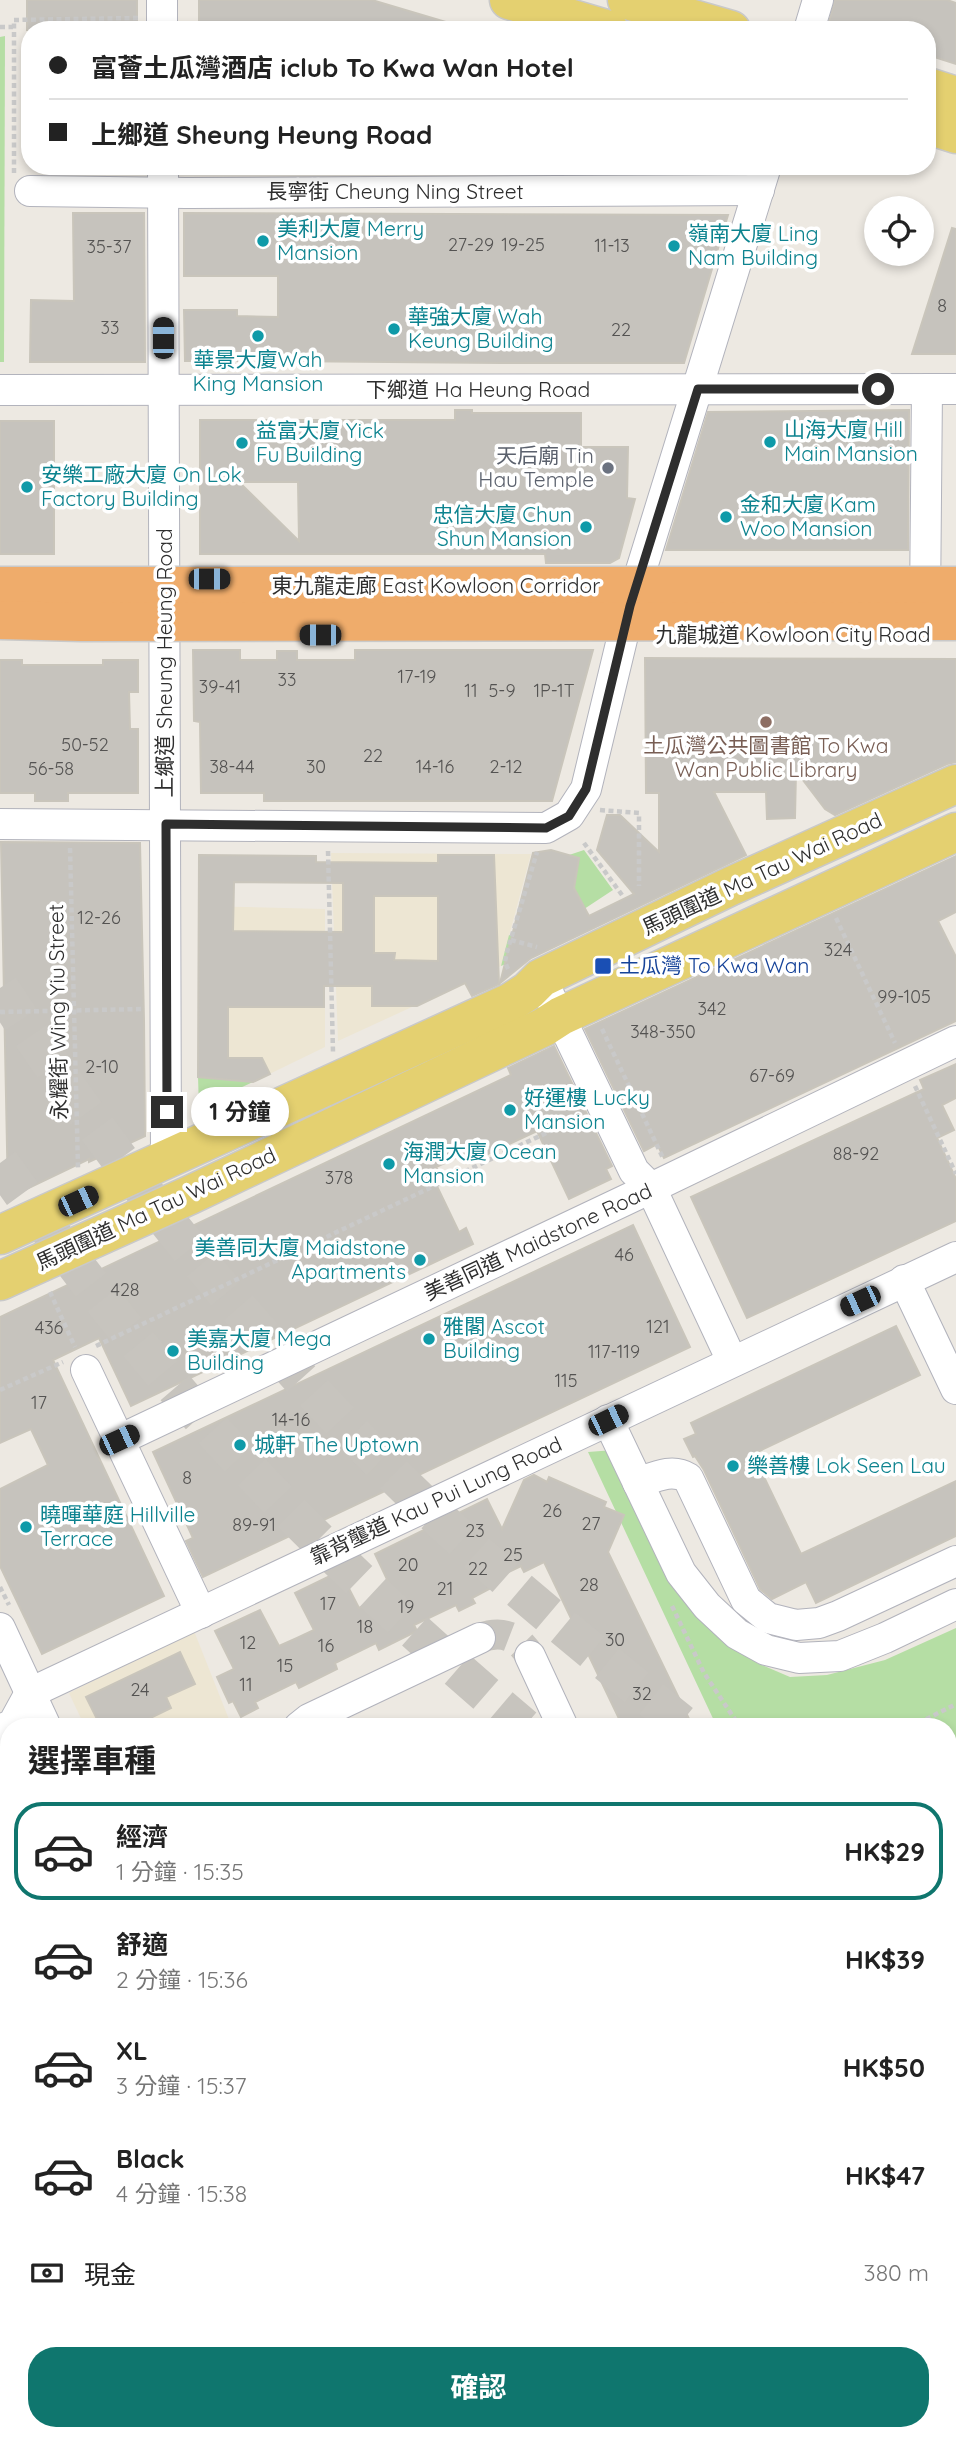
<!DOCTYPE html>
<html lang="zh-TW">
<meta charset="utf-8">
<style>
body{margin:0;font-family:Quicksand,"Noto Sans TC",sans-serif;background:#f2f2f2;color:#222;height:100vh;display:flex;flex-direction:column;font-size:26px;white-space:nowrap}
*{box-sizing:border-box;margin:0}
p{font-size:23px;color:#767676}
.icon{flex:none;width:38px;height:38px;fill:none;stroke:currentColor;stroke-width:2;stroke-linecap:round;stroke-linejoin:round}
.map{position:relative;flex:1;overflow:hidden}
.side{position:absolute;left:0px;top:1718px;width:957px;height:723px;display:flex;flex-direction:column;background:#fff;border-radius:28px 28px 0 0;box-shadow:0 4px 10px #0003}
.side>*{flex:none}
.banner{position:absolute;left:21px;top:21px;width:915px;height:154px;border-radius:28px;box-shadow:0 4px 10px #0003;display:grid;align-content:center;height:154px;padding:0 28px;background:#fff}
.buttons{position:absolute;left:864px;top:196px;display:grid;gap:14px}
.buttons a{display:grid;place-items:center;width:70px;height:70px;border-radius:50%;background:#fff;box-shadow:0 4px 10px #0003;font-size:35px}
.end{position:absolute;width:32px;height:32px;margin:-16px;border:9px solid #2e2e2e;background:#fff;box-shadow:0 0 0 4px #fff}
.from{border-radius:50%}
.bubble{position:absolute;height:49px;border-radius:24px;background:#fff;box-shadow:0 4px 10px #0003;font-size:23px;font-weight:700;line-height:49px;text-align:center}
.car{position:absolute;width:21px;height:42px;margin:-21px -10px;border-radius:9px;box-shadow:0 0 5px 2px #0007;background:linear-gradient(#222 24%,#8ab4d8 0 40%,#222 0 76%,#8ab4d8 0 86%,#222 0)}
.banner b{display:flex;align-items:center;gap:24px;height:66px;font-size:26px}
.banner b+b{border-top:2px solid #e0e0e0}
.banner i{width:18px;height:18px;background:#222}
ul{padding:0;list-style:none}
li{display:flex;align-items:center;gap:21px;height:98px;margin:0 14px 10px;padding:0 14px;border:4px solid transparent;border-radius:28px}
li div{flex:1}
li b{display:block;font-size:26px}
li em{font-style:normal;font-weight:700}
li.selected{border-color:#0f766e}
li>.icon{width:63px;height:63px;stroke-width:1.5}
h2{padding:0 28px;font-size:32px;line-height:84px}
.pay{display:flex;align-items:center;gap:18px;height:77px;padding:0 28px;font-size:26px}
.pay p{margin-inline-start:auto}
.button{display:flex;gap:14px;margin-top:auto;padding:14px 28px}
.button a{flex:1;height:80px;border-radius:28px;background:#0f766e;color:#fff;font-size:28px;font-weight:700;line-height:80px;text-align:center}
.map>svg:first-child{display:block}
</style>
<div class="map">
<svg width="956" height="2441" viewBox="0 0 956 2441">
<rect width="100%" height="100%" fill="#ede9e2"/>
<!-- education -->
<g fill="#ede6d3">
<path d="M331,853L531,854L501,966L338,1041Z"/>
<path d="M198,906L325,909V1047L253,1082L198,1077Z"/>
<path d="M194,1631L232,1727H85L69,1693Z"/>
<path d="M9,1749V1975L0,1957V1753Z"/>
<path d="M0,2009L9,2027V2079L0,2088Z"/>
<path d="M9,2147V2432L337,2433L336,2441H0V2157Z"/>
<path d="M555,2432H737L744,2441H552Z"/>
</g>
<!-- green -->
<g fill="#b5dea4">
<path d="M5,36L4,362H0V37Z"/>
<path d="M584,850L613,890L572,917L534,951L501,966L509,935L539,943L563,857Z"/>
<path d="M198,1077L253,1082L199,1107Z"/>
<path d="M614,1450L712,1629L757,1663L790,1677L827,1675L885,1660L956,1628V1745L949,1747L948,1727H717L588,1452Z"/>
<path d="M956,1780V1920L949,1922V1781Z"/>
<rect x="948" y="2017" width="8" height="341"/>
<path d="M710,2433H776L779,2441H724Z"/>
</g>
<!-- pitch -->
<g fill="#c4e4a1">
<rect x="949" y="2042" width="7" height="128"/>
<path d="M9,2184V2345L0,2355V2193Z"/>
<rect x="949" y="2212" width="7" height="128"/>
</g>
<!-- building -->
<g fill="#c6c3bd" stroke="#c9c5bb" stroke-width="2" fill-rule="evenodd">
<rect x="27" y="0" width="110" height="30"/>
<path d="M199,0H372L456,25V30H199Z"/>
<path d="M835,0H947L956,3V64L928,55V30H841L828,26Z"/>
<path d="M73,213H144L145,362H30L31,300L74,301Z"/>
<path d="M184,213L452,214L728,215L684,363H500L278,361V355H237V361H185L184,310H237V316L278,317V276H184Z"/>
<path d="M952,228L956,229V354H912Z"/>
<path d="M455,410H472V413H581V447H628L627,498L635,499L619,558L610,563H546L545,554H200V420H455ZM239,482H298L299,541Z"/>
<path d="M909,410L908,550H666L708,412Z"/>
<rect x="0" y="421" width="54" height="133"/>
<path d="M193,650H240V660H277V651H297V660H355V650H593L552,801H264V793H201L200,722L194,721Z"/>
<path d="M645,658L956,659V762L947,764L835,815L825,809L796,771L795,818L767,819L766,792H714L746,855L531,958L500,983L533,853L551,850L579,858L574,888L589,916L634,894L597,850L607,815H620L659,852V793H646Z"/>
<path d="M0,660H22V665H103V660H138V692H129L130,729H138V793H68V801H35V793H0Z"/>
<path d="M1,842L140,843L144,1020L145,1136L89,1162V1159L8,1198Z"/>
<path d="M199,855L316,856V862L438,863V855H494L499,984L472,996L465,983L417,1006H372V986H324V1007H228V1058H262L270,1074L253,1082L198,1077ZM234,882L343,883V932L233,931ZM374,896H438V961L394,960L395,953H374Z"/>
<path d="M956,856V912L938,921L956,957V1021L664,1158L657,1144L644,1151L585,1029Z"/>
<path d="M554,1046L612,1166L606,1169L611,1179L569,1199L537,1131L486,1155L482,1146L436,1167L441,1176L434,1180L459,1232L466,1228L473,1244L131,1406L99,1338L53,1360L164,1596L42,1654L0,1566V1489L48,1465L31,1429L0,1443V1317L511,1075L508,1068Z"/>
<path d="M956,1064V1098L942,1105L954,1130L937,1138L956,1179V1221L747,1318L691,1197L924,1089L920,1080Z"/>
<path d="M633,1225L690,1347L203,1577L186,1541L193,1538L153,1452Z"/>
<path d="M896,1326L920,1375L753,1454L801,1554L956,1481V1536L816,1603L806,1582L772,1599L760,1589L704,1470L695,1456L693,1457L684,1439L696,1434L691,1423Z"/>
<path d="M534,1475L547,1482L549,1477L606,1502L604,1507L624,1515L608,1552L693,1727H623L544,1562L524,1572L521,1566L486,1583L489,1589L472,1598L475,1603L459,1611L456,1605L414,1625L417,1631L379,1650L376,1643L335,1663L337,1669L299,1688L296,1682L255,1702L258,1708L241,1717L233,1701L229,1703L217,1677L234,1669L215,1631L260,1610L279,1646L297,1638L314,1630L295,1593L340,1571L359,1608L393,1592L375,1554L487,1499L502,1529L524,1480Z"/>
<path d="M180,1652L195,1684L166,1697L171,1708L142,1722L144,1727H101L86,1697Z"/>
</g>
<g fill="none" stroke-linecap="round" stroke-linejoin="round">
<!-- minor-tunnel -->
<path stroke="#c7c4be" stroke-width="30" stroke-dasharray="30 15" stroke-linecap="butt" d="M480,1638C502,1630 518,1636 530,1656"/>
<!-- highway-tunnel -->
<g stroke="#c7c4be" stroke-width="38" stroke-dasharray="38 19" stroke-linecap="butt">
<path d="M0,988C124,1178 267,1356 432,1512C513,1588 600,1658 686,1727"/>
<path d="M0,1163C62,1249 126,1333 196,1412C298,1526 408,1629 524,1727"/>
<path d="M948,1896L956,1900"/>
<path d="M948,2015L956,2019"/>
</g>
<defs>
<g id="minor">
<path d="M162,0V30"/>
<path d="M809,30L818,0"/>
<path d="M163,166L166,1161"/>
<path d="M30,191L186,193L759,190"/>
<path d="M0,390L956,389"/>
<path d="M925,605L927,389"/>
<path d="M0,824L546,828L569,815L586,789L630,606L766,166"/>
<path d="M541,978L634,1171L651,1188L732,1361"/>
<path d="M904,1280L956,1389"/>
<path d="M86,1370L201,1613"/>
<path d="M608,1420L681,1573L707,1606L737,1634L766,1650L799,1658L840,1656L885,1638L956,1604"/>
<path d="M119,1440L651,1188L956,1041"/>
<path d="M638,1483C655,1477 672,1468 688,1478L746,1600L768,1618L796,1625L819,1623L838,1616L956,1561"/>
<path d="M0,1628L46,1727"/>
<path d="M530,1656L563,1727"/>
<path d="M30,1693L956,1257"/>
<path d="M299,1727L309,1719L480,1638"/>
<path d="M0,1730L13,1724L30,1693"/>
<path d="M0,2128L9,2120"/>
<path d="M824,2432L829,2441"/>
<path d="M491,2441L493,2432"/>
</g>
<g id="major">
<path d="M509,0L609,30"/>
<path d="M627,0L731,30"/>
<path d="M928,87L956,96"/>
<path d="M928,125L956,134"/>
<path d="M0,1235L511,1002L528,991L541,978L731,886L956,784"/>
<path d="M0,1281L190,1195L544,1027L561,1016L956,832"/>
</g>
</defs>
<!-- minor casing -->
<use href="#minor" stroke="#b2b3bc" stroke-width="32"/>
<!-- major casing -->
<use href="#major" stroke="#c9c9c9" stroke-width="41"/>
<!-- path -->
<g stroke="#c9c9c9" stroke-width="4.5" stroke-dasharray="5 3.5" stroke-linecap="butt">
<path d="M0,27H13"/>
<path d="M14,173V20L138,18"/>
<path d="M600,810L639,813V886"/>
<path d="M584,843L622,895"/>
<path d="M70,848L78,1168"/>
<path d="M328,851L333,1052"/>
<path d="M836,918L895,1043"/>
<path d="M511,940L537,947"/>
<path d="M508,969L505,962L507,952L537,852"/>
<path d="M0,1012L143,1009"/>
<path d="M602,1029L663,1158"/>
<path d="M915,1086L956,1174"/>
<path d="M50,1292L75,1347"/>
<path d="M96,1346L582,1116"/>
<path d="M0,1390L63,1362"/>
<path d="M0,1587L9,1605"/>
<path d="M672,1606L704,1673L740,1727"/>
<path d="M911,1727L956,1704"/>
<path d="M948,1958L956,1959"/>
<path d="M0,1988L9,2007"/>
<path d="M1,2096L9,2088"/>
</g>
<!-- minor -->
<use href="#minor" stroke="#fff" stroke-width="30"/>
<!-- major -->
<use href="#major" stroke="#e4d070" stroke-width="38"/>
<defs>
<g id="highway-bridge">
<path d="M0,586H956"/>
<path d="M0,620L82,622L956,621"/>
</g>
</defs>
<!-- highway-bridge casing -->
<use href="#highway-bridge" stroke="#c9c9c9" stroke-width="41" stroke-linecap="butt"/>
<!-- highway-bridge -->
<use href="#highway-bridge" stroke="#efac6b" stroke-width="38"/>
</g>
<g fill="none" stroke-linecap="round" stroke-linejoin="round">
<!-- route -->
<path stroke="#2e2e2e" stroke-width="9" d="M167,1112L166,824L546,828L569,816L586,789L630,606L698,389H878"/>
</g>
<!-- markers -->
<g fill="#0f9aa8" stroke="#fff" stroke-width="2.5">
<circle cx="263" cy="241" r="7"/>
<circle cx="674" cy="246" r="7"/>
<circle cx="394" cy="329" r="7"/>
<circle cx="258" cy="336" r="7"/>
<circle cx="770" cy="442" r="7"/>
<circle cx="242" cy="443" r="7"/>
<circle cx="27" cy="487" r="7"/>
<circle cx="726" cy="517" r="7"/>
<circle cx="586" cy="527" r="7"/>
<circle cx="510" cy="1110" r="7"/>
<circle cx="389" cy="1164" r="7"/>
<circle cx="420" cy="1260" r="7"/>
<circle cx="429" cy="1339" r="7"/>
<circle cx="173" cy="1351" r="7"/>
<circle cx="240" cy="1445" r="7"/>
<circle cx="733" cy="1466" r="7"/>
<circle cx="26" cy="1527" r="7"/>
</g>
<circle fill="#6b7280" stroke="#fff" stroke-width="2.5" cx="608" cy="468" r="7"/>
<circle fill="#8d6e63" stroke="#fff" stroke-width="2.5" cx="766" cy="722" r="7"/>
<rect fill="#1a4fb4" stroke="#fff" stroke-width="2.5" x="594" y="957" width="18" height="18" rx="3.5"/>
<g text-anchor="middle" stroke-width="7" stroke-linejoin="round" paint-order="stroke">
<!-- number labels -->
<g font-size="18" fill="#545352">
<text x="471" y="251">27-29</text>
<text x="523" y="251">19-25</text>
<text x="612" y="252">11-13</text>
<text x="109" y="253">35-37</text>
<text x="942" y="312">8</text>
<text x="110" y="334">33</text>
<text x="621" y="336">22</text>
<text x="417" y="683">17-19</text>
<text x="287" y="686">33</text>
<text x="220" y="693">39-41</text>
<text x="471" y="697">11</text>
<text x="502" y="697">5-9</text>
<text x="554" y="697">1P-1T</text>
<text x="85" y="751">50-52</text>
<text x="373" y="762">22</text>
<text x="232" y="773">38-44</text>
<text x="316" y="773">30</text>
<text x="435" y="773">14-16</text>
<text x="506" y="773">2-12</text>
<text x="51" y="775">56-58</text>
<text x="99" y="924">12-26</text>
<text x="838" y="956">324</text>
<text x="904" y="1003">99-105</text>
<text x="712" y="1015">342</text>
<text x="663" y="1038">348-350</text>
<text x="102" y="1073">2-10</text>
<text x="772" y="1082">67-69</text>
<text x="856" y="1160">88-92</text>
<text x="339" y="1184">378</text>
<text x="624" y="1261">46</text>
<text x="125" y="1296">428</text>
<text x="658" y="1333">121</text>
<text x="49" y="1334">436</text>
<text x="614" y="1358">117-119</text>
<text x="566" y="1387">115</text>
<text x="39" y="1409">17</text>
<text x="291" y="1426">14-16</text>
<text x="187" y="1484">8</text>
<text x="552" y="1517">26</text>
<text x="591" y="1530">27</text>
<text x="254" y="1531">89-91</text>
<text x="475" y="1537">23</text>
<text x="513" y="1561">25</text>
<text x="408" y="1571">20</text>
<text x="478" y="1575">22</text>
<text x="589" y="1591">28</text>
<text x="445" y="1595">21</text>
<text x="328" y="1610">17</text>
<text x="406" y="1613">19</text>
<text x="365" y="1633">18</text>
<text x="615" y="1646">30</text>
<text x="248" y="1649">12</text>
<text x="326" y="1652">16</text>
<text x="285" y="1672">15</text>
<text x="246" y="1691">11</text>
<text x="140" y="1696">24</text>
<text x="642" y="1700">32</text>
</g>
<!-- street labels -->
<g font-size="21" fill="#2e2e2e" stroke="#fff">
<text x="395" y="199">長寧街 Cheung Ning Street</text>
<text x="478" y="397">下鄉道 Ha Heung Road</text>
<text x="436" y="593">東九龍走廊 East Kowloon Corridor</text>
<text x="793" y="642">九龍城道 Kowloon City Road</text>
<text transform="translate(165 663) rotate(-90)" y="7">上鄉道 Sheung Heung Road</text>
<text transform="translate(762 874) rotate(-25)" y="7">馬頭圍道 Ma Tau Wai Road</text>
<text transform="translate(58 1012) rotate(-91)" y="7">永耀街 Wing Yiu Street</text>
<text transform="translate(156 1209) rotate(-25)" y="7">馬頭圍道 Ma Tau Wai Road</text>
<text transform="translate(538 1242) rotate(-25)" y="7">美善同道 Maidstone Road</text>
<text transform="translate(436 1501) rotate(-25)" y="7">靠背壟道 Kau Pui Lung Road</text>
</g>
<!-- culture labels -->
<g font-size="21" fill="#0d838f" stroke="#fff" text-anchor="start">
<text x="277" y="236">美利大廈 Merry<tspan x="277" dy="24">Mansion</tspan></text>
<text x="688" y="241">嶺南大廈 Ling<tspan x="688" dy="24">Nam Building</tspan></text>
<text x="408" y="324">華強大廈 Wah<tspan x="408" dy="24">Keung Building</tspan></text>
<text x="258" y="367" text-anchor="middle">華景大廈Wah<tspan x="258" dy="24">King Mansion</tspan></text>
<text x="784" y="437">山海大廈 Hill<tspan x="784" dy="24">Main Mansion</tspan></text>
<text x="256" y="438">益富大廈 Yick<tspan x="256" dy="24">Fu Building</tspan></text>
<text x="41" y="482">安樂工廠大廈 On Lok<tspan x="41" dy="24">Factory Building</tspan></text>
<text x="740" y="512">金和大廈 Kam<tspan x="740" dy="24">Woo Mansion</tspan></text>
<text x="572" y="522" text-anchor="end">忠信大廈 Chun<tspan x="572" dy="24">Shun Mansion</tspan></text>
<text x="524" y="1105">好運樓 Lucky<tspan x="524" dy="24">Mansion</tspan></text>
<text x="403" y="1159">海潤大廈 Ocean<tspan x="403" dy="24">Mansion</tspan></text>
<text x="406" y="1255" text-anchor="end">美善同大廈 Maidstone<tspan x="406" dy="24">Apartments</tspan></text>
<text x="443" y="1334">雅閣 Ascot<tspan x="443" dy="24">Building</tspan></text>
<text x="187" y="1346">美嘉大廈 Mega<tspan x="187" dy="24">Building</tspan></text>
<text x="254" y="1452">城軒 The Uptown</text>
<text x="747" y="1473">樂善樓 Lok Seen Lau</text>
<text x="40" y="1522">曉暉華庭 Hillville<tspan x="40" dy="24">Terrace</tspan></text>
</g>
<!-- worship labels -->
<g font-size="21" fill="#5b616d" stroke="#fff" text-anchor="end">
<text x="594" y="463">天后廟 Tin<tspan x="594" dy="24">Hau Temple</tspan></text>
</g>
<!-- education labels -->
<g font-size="21" fill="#785e54" stroke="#fff">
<text x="766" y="753">土瓜灣公共圖書館 To Kwa<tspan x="766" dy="24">Wan Public Library</tspan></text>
</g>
<!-- transit labels -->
<g font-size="21" fill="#164399" stroke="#fff" text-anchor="start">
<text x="619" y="973">土瓜灣 To Kwa Wan</text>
</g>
</g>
</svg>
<div class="buttons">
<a><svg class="icon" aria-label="locate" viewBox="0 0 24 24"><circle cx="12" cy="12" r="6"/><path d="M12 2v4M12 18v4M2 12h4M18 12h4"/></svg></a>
</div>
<i class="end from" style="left:878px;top:389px"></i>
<i class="end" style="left:167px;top:1112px"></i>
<div class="bubble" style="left:191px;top:1087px;width:98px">1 分鐘</div>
<i class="car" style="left:163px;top:338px;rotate:0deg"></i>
<i class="car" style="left:209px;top:579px;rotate:90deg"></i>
<i class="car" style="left:320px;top:635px;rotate:270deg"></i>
<i class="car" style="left:78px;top:1201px;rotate:65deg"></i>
<i class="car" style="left:860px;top:1301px;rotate:245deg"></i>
<i class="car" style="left:608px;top:1420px;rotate:64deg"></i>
<i class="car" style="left:119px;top:1440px;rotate:65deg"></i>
<div class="banner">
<b><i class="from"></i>富薈土瓜灣酒店 iclub To Kwa Wan Hotel</b>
<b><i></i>上鄉道 Sheung Heung Road</b>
</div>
<section class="side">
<h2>選擇車種</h2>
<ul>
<li class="selected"><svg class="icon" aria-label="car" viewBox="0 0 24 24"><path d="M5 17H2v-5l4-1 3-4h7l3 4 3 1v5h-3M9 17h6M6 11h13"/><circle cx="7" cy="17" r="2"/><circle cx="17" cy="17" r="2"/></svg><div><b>經濟</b><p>1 分鐘 · 15:35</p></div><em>HK$29</em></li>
<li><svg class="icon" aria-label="car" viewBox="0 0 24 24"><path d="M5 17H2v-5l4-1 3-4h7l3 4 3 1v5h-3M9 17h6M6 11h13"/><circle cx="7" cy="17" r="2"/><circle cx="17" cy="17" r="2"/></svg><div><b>舒適</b><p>2 分鐘 · 15:36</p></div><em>HK$39</em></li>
<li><svg class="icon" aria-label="car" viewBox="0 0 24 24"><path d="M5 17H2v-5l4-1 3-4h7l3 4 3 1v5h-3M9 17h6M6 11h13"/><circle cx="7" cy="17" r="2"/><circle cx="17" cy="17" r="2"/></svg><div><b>XL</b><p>3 分鐘 · 15:37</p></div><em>HK$50</em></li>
<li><svg class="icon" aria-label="car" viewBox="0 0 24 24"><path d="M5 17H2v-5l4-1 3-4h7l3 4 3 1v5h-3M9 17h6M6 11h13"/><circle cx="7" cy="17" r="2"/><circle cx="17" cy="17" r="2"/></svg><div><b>Black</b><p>4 分鐘 · 15:38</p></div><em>HK$47</em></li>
</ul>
<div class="pay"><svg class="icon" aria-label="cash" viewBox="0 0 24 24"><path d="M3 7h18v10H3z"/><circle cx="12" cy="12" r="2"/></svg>現金<p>380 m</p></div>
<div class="button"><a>確認</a></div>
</section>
</div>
